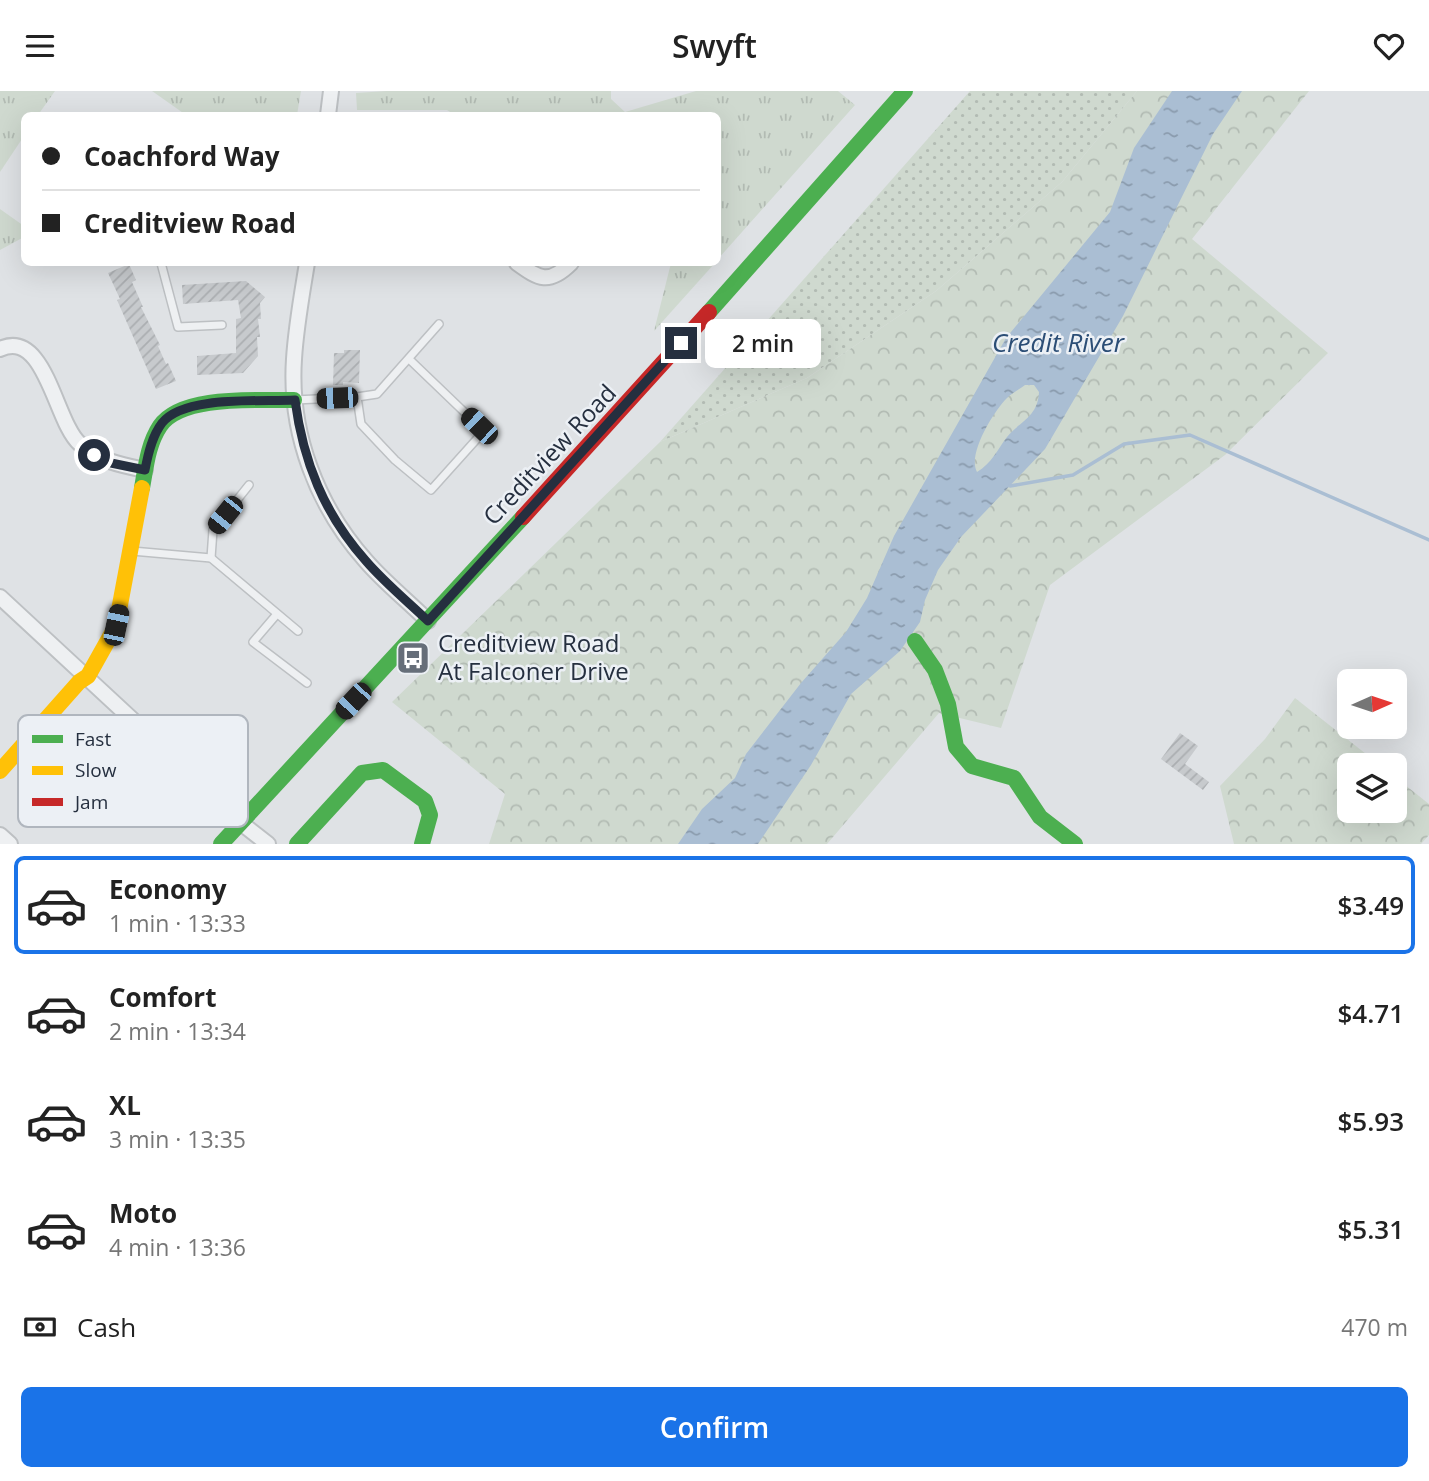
<!DOCTYPE html>
<meta charset="utf-8">
<style>
body{margin:0;font-family:"Open Sans",sans-serif;background:#f6f6f6;color:#222;height:100vh;display:flex;flex-direction:column;font-size:26px;white-space:nowrap}
*{box-sizing:border-box;margin:0}
p{font-size:23px;color:#767676}
.icon{flex:none;width:38px;height:38px;fill:none;stroke:currentColor;stroke-width:2;stroke-linecap:round;stroke-linejoin:round}
.map{position:relative;height:753px;overflow:hidden}
.details{display:flex;flex-direction:column;background:#fff;flex:1}
.details>*{flex:none}
.hud{position:absolute;left:21px;top:21px;width:700px;height:154px;border-radius:10px;box-shadow:0 7px 28px #0002;display:grid;align-content:center;height:154px;padding:0 21px;background:#fff}
.needle{width:46px;rotate:87deg}
.tools{position:absolute;left:1337px;top:578px;display:grid;gap:14px}
.tools a{display:grid;place-items:center;width:70px;height:70px;border-radius:10px;background:#fff;box-shadow:0 7px 28px #0002;font-size:35px}
.end{position:absolute;width:32px;height:32px;margin:-16px;border:9px solid #252f3f;background:#fff;box-shadow:0 0 0 4px #fff}
.from{border-radius:50%}
.bubble{position:absolute;height:49px;border-radius:10px;background:#fff;box-shadow:0 7px 28px #0002;font-size:23px;font-weight:600;line-height:49px;text-align:center}
.car{position:absolute;width:21px;height:42px;margin:-21px -10px;border-radius:9px;box-shadow:0 0 5px 2px #0007;background:linear-gradient(#222 24%,#8ab4d8 0 40%,#222 0 76%,#8ab4d8 0 86%,#222 0)}
.hud b{display:flex;align-items:center;gap:24px;height:66px;font-size:26px}
.hud b+b{border-top:2px solid #e0e0e0}
.hud i{width:18px;height:18px;background:#222}
ul{padding:12px 0 0;list-style:none}
li{display:flex;align-items:center;gap:21px;height:98px;margin:0 14px 10px;padding:0 7px;border:4px solid transparent;border-radius:10px}
li div{flex:1}
li b{display:block;font-size:26px}
li em{font-style:normal;font-weight:600}
li.on{border-color:#1a73e8}
li>.icon{width:63px;height:63px;stroke-width:1.5}
.pay{display:flex;align-items:center;gap:18px;height:77px;padding:0 21px;font-size:26px}
.pay p{margin-inline-start:auto}
.cta{display:flex;gap:14px;margin-top:auto;padding:14px 21px}
.cta a{flex:1;height:80px;border-radius:10px;background:#1a73e8;color:#fff;font-size:28px;font-weight:600;line-height:80px;text-align:center}
header{display:flex;justify-content:space-between;align-items:center;height:91px;padding:0 21px;background:#fff;font-size:32px;font-weight:600}
.map>svg:first-child{display:block}
</style>
<header><svg class="icon" aria-label="menu" viewBox="0 0 24 24"><path d="M4 6h16M4 12h16M4 18h16"/></svg>Swyft<svg class="icon" aria-label="heart" viewBox="0 0 24 24"><path d="M12 20l-8-8c-3-5 5-10 8-4 3-6 11-1 8 4z"/></svg></header>
<div class="map">
<svg width="1429" height="753" viewBox="0 0 1429 753">
<defs>
<pattern id="grass-dots" width="8" height="8" patternUnits="userSpaceOnUse" patternTransform="scale(1.75)"><rect width="8" height="8" fill="#cfd9cf"/><path d="M2 2h.1M6 6h.1" fill="none" stroke="#b2bbb3" stroke-width="1.8" stroke-linecap="round"/></pattern>
<pattern id="forest-crowns" width="20" height="18" patternUnits="userSpaceOnUse" patternTransform="scale(1.75)"><rect width="20" height="18" fill="#cfd9cf"/><path d="M2 6a3 3 0 1 1 6 0M12 15a3 3 0 1 1 6 0" fill="none" stroke="#b2bbb3"/></pattern>
<pattern id="park-tufts" width="24" height="20" patternUnits="userSpaceOnUse" patternTransform="scale(1.75)"><rect width="24" height="20" fill="#cfd9cf"/><path d="M3 7l-1-3M5 7V3M7 7l1-3M15 17l-1-3M17 17v-4M19 17l1-3" fill="none" stroke="#b2bbb3"/></pattern>
<pattern id="water-ripples" width="26" height="14" patternUnits="userSpaceOnUse" patternTransform="scale(1.75)"><rect width="26" height="14" fill="#aabed3"/><path d="M2 4q2-2 4 0t4 0M15 11q2-2 4 0t4 0" fill="none" stroke="#8a9bad"/></pattern>
<pattern id="building-hatch" width="6" height="6" patternUnits="userSpaceOnUse" patternTransform="scale(1.75)"><rect width="6" height="6" fill="#c7cacd"/><path d="M-1 1l2-2M0 6l6-6M5 7l2-2" fill="none" stroke="#abaeb1"/></pattern>
</defs>
<rect width="100%" height="100%" fill="#dfe2e5"/>
<!-- grass -->
<path fill="url(#grass-dots)" d="M970,0H1137L1062,91L936,200L807,287L660,351Z"/>
<!-- forest -->
<g fill="url(#forest-crowns)">
<path d="M1137,0H1309L1192,148L1328,262L1225,364L1050,494L1001,637L939,622L827,753H489L505,703L392,611L660,351L807,287L936,200L1062,91Z"/>
<path d="M1295,607L1380,674H1349V719H1395V686L1429,713V744L1421,753H1234L1220,695L1265,648Z"/>
</g>
<!-- park -->
<g fill="url(#park-tufts)">
<path d="M0,0H55L38,24H24V45L0,81Z"/>
<path d="M152,0H301L297,24H186Z"/>
<path d="M386,0H611V8L625,21L696,0H838L855,14L718,168V24H455L447,19H357L356,2Z"/>
<path d="M0,118L24,135V146L0,159Z"/>
<path d="M671,172H715L654,240Z"/>
</g>
<!-- water -->
<path fill="url(#water-ripples)" fill-rule="evenodd" d="M1172,0H1242L1213,43L1123,225L1045,358L961,446L938,479L925,509L920,531L900,560L851,603L811,674L758,753H678L702,718L735,687L746,663L801,592L846,541L867,507L894,445L1006,247L1110,121L1134,57ZM1025,294H1034L1039,301C1038,326 1020,330 1007,346C997,359 992,372 977,381C967,363 994,320 1007,307C1012,302 1020,298 1025,294Z"/>
<g fill="none" stroke-linecap="round" stroke-linejoin="round">
<!-- stream -->
<path stroke="#aabed3" stroke-width="3.5" d="M1010,395L1073,384L1124,353L1190,344L1429,449"/>
</g>
<!-- building -->
<g fill="url(#building-hatch)">
<path d="M129,173L136,189L132,191L143,216H141L160,254L158,255L166,273L168,272L176,290L156,298L117,209L120,208L108,182Z"/>
<path d="M246,190L265,206L260,212L261,228H258L260,246H257L258,265L243,282L197,284V265L236,262V228L241,227L238,209L183,213L182,194Z"/>
<path d="M344,259H360L359,292L343,291V294H333L334,262H344Z"/>
<path d="M1180,642L1198,655L1185,673L1209,691L1203,699L1161,668Z"/>
</g>
<g fill="none" stroke-linecap="round" stroke-linejoin="round">
<defs>
<g id="lane">
<path d="M161,172L178,236L222,234"/>
<path d="M357,306L361,333L395,369L431,399L484,340L409,268"/>
<path d="M295,309L357,306L377,303L439,233"/>
<path d="M132,460L211,467L298,540"/>
<path d="M211,467L213,439L249,394"/>
<path d="M277,523L253,551L307,592"/>
</g>
<g id="street">
<path d="M328,24L331,0"/>
<path d="M307,172C302,203 296,235 294,268C289,342 317,415 366,470C385,492 408,510 428,530"/>
<path d="M517,172C539,188 549,194 571,172"/>
<path d="M0,258C46,237 55,332 80,353C99,370 121,374 145,379"/>
<path d="M0,506L151,646"/>
<path d="M241,732L268,753"/>
<path d="M0,744L10,753"/>
</g>
</defs>
<!-- lane casing -->
<use href="#lane" stroke="#bdc0c3" stroke-width="10"/>
<!-- street casing -->
<use href="#street" stroke="#bdc0c3" stroke-width="18"/>
<!-- lane -->
<use href="#lane" stroke="#eef0f2" stroke-width="7"/>
<!-- street -->
<use href="#street" stroke="#eef0f2" stroke-width="14"/>
<!-- fast -->
<g stroke="#4caf50" stroke-width="16">
<path d="M709,221L905,0"/>
<path d="M142,397C146,375 148,353 160,335C182,303 259,310 294,309"/>
<path d="M915,550L935,579L948,613L956,656L972,675L1014,687L1040,726L1075,753"/>
<path d="M221,753L523,426"/>
<path d="M297,753L362,682L383,679L425,710L430,724L422,753"/>
</g>
<!-- slow -->
<path stroke="#ffc107" stroke-width="16" d="M0,680L79,591L88,585L116,535L142,397"/>
<!-- jam -->
<path stroke="#c62828" stroke-width="16" d="M523,426L709,221"/>
</g>
<g fill="none" stroke-linecap="round" stroke-linejoin="round">
<!-- route -->
<path stroke="#252f3f" stroke-width="9" d="M94,364L111,372L145,379C148,363 152,345 162,332C184,304 261,311 295,309C303,370 324,423 366,470C384,491 407,510 428,530L681,252"/>
</g>
<!-- icons -->
<defs>
<symbol id="bus-square" viewBox="-11 -11 22 22"><rect x="-9" y="-9" width="18" height="18" rx="4" fill="#666e79" stroke="#ecf0f5"/><path d="M-5-6H5V4H4V6H2V4H-2V6H-4V4H-5ZM-3.5-4V0h7V-4ZM-3.5 1.2v1.5H-2V1.2ZM2 1.2v1.5H3.5V1.2Z" fill="#fff"/></symbol>
</defs>
<g fill-rule="evenodd">
<use href="#bus-square" x="394" y="548" width="38" height="38"/>
</g>
<g text-anchor="middle" stroke-width="5" stroke-linejoin="round" paint-order="stroke">
<!-- street labels -->
<g font-size="24" fill="#252f3f" stroke="#ecf0f5">
<text transform="translate(550 364) rotate(-47)" y="8">Creditview Road</text>
</g>
<!-- poi labels -->
<g font-size="24" fill="#252f3f" stroke="#ecf0f5" text-anchor="start">
<text x="438" y="561">Creditview Road<tspan x="438" dy="28">At Falconer Drive</tspan></text>
</g>
<!-- water labels -->
<g font-size="26" font-style="italic" fill="#2c4e76" stroke="#ecf0f5">
<text x="1058" y="261">Credit River</text>
</g>
</g>
<!-- legend -->
<rect x="18" y="624" width="230" height="112" rx="10" fill="#ecf0f5" stroke="#b0b6be" stroke-width="2"/>
<rect x="32" y="644" width="31" height="8" fill="#4caf50"/>
<rect x="32" y="675" width="31" height="9" fill="#ffc107"/>
<rect x="32" y="707" width="31" height="8" fill="#c62828"/>
<g font-size="19" fill="#252f3f">
<text x="75" y="655">Fast</text>
<text x="75" y="686">Slow</text>
<text x="75" y="718">Jam</text>
</g>
</svg>
<div class="tools">
<a><svg class="needle" viewBox="-14 -14 28 28"><path d="M0-13l5 13h-10z" fill="#e53935"/><path d="M0 13l5-13h-10z" fill="#767676"/></svg></a>
<a><svg class="icon" aria-label="layers" viewBox="0 0 24 24"><path d="M12 4l9 5-9 5-9-5zM3 14l9 5 9-5"/></svg></a>
</div>
<i class="end from" style="left:94px;top:364px"></i>
<i class="end" style="left:681px;top:252px"></i>
<div class="bubble" style="left:705px;top:228px;width:116px">2 min</div>
<i class="car" style="left:337px;top:307px;rotate:268deg"></i>
<i class="car" style="left:479px;top:335px;rotate:314deg"></i>
<i class="car" style="left:225px;top:424px;rotate:219deg"></i>
<i class="car" style="left:116px;top:534px;rotate:12deg"></i>
<i class="car" style="left:353px;top:610px;rotate:223deg"></i>
<div class="hud">
<b><i class="from"></i>Coachford Way</b>
<b><i></i>Creditview Road</b>
</div>
</div>
<section class="details">
<ul>
<li class="on"><svg class="icon" aria-label="car" viewBox="0 0 24 24"><path d="M5 17H2v-5l4-1 3-4h7l3 4 3 1v5h-3M9 17h6M6 11h13"/><circle cx="7" cy="17" r="2"/><circle cx="17" cy="17" r="2"/></svg><div><b>Economy</b><p>1 min · 13:33</p></div><em>$3.49</em></li>
<li><svg class="icon" aria-label="car" viewBox="0 0 24 24"><path d="M5 17H2v-5l4-1 3-4h7l3 4 3 1v5h-3M9 17h6M6 11h13"/><circle cx="7" cy="17" r="2"/><circle cx="17" cy="17" r="2"/></svg><div><b>Comfort</b><p>2 min · 13:34</p></div><em>$4.71</em></li>
<li><svg class="icon" aria-label="car" viewBox="0 0 24 24"><path d="M5 17H2v-5l4-1 3-4h7l3 4 3 1v5h-3M9 17h6M6 11h13"/><circle cx="7" cy="17" r="2"/><circle cx="17" cy="17" r="2"/></svg><div><b>XL</b><p>3 min · 13:35</p></div><em>$5.93</em></li>
<li><svg class="icon" aria-label="car" viewBox="0 0 24 24"><path d="M5 17H2v-5l4-1 3-4h7l3 4 3 1v5h-3M9 17h6M6 11h13"/><circle cx="7" cy="17" r="2"/><circle cx="17" cy="17" r="2"/></svg><div><b>Moto</b><p>4 min · 13:36</p></div><em>$5.31</em></li>
</ul>
<div class="pay"><svg class="icon" aria-label="cash" viewBox="0 0 24 24"><path d="M3 7h18v10H3z"/><circle cx="12" cy="12" r="2"/></svg>Cash<p>470 m</p></div>
<div class="cta"><a>Confirm</a></div>
</section>
